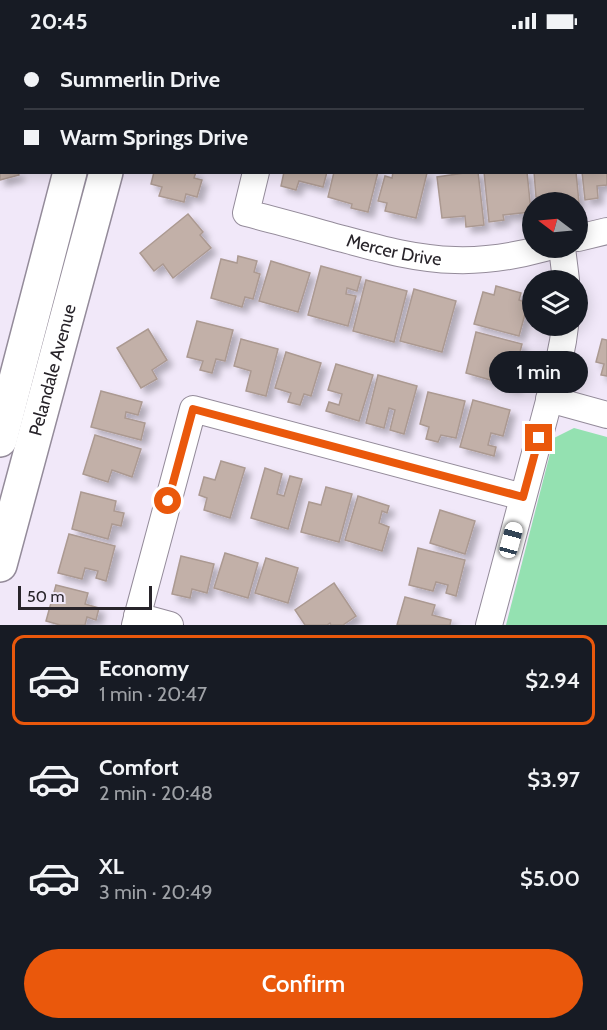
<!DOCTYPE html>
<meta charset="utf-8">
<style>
body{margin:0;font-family:Cabin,sans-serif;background:#20242c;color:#f1f3f6;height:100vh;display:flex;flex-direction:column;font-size:22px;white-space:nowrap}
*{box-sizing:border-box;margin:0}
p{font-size:20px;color:#9ea1a6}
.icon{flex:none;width:33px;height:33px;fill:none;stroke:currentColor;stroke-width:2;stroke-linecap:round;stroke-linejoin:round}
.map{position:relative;height:583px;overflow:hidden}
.sheet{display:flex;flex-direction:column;background:#171b24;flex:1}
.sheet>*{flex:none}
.hud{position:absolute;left:0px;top:0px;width:608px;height:132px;box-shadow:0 3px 15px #0003;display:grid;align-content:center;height:132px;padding:0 24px;background:#171b24}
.needle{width:39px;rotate:286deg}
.fabs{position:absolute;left:522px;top:150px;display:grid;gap:12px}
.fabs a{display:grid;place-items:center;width:66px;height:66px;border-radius:50%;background:#171b24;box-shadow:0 3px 15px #0003;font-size:30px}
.scale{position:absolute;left:18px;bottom:15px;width:134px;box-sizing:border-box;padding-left:6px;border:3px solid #28242a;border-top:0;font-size:16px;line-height:21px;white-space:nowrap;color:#28242a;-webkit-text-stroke:4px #f1e8f9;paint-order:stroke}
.end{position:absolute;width:27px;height:27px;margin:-14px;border:8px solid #ea580c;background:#fff;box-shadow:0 0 0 3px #fff}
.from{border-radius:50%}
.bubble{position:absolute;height:42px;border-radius:21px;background:#171b24;box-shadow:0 3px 15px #0003;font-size:20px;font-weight:600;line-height:42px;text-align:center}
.car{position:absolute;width:18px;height:36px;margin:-18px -9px;border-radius:8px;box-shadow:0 0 4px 2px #0007;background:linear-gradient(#fff 24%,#345 0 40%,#fff 0 76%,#345 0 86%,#fff 0)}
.hud b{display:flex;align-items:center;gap:21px;height:57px;font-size:22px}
.hud b+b{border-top:2px solid #363941}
.hud i{width:15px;height:15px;background:#f1f3f6}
ul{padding:10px 0 0;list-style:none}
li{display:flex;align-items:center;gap:18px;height:90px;margin:0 12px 9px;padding:0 12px;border:3px solid transparent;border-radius:12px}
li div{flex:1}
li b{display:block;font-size:22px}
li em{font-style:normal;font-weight:600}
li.on{border-color:#ea580c}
li>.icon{width:54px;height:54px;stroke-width:1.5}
.button{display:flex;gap:12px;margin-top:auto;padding:12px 24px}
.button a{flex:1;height:69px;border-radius:36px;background:#ea580c;color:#fff;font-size:24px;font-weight:600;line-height:69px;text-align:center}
.status{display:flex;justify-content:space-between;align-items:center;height:42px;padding:0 30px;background:#171b24;direction:ltr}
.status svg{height:16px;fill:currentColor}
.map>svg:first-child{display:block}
</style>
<div class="status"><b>20:45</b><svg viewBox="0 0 49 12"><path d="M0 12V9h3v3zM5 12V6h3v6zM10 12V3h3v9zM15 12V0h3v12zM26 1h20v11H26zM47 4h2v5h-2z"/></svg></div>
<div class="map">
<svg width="607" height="583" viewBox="0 0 607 583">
<defs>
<filter id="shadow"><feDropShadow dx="5.5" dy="5.5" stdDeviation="3" flood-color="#0004"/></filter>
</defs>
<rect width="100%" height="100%" fill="#f1e8f9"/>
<!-- green -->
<path fill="#94e1b1" d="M574,386L607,395V583H506L554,396Z"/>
<!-- building -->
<g fill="#c2b0a8" stroke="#ab9991" stroke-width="1.5" filter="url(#shadow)">
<path d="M0,0L10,1L41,0V2H2V26H0Z"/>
<path d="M0,82H2V130H18L19,133L0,138Z"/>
<path d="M606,101L607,143L597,144L598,156L585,158L582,130H606Z"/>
<path d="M154,130H196L194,136L202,138L197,155L186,152L184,160L159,154L162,145L151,142Z"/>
<path d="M284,130H327L323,145L299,139L296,148L281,144Z"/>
<path d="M334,130H378L368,170L351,166L352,162L328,155Z"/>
<path d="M393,130L427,131L416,176L385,169L387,161L378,159L385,134L392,136Z"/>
<path d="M471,130H478L484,183L466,185L465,174L442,176L437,135Z"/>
<path d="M484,130H527L531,170L503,173L504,178L489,180Z"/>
<path d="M534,130H576L579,161L560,160L559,153L536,155Z"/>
<path d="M188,172L203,190L200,193L211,206L173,236L163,222L154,229L140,211Z"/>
<path d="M238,214L257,219L254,230L260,232L253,257L245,255L242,265L211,256L221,217L237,221Z"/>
<path d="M271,219L310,231L298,270L259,259Z"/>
<path d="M321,224L361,235L357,249L347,246L346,252L356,254L348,284L308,273Z"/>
<path d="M366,238L407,249L394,300L353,289Z"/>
<path d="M496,244L521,251L519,258L528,261L519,294L474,282L483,250L494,253Z"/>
<path d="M414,247L456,259L442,310L400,299Z"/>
<path d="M197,279L233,288L225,319L216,317L212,331L200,328L203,319L187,315Z"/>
<path d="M148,287L167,318L152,328L157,337L141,346L117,306Z"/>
<path d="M476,290L522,302L518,318L522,319L515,345L500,341L504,329L497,327L494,339L466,331Z"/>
<path d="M241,297L278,307L266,354L246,349L251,329L234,324Z"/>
<path d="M602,297L607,298V334L601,333L604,322L596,320Z"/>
<path d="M286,310L321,321L311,354L304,352L300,363L288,360L291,351L275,346Z"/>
<path d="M336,322L373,333L359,379L326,369L329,360L339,363L342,352L328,348Z"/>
<path d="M378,333L417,344L404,392L390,388L395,368L389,366L384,386L366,381Z"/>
<path d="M101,349L142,360L138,373L126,370L125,376L145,381L141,398L91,385Z"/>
<path d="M428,350L465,359L456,396L441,393L438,400L426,397L429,385L420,382Z"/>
<path d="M473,358L510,368L503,394L491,391L488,403L496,405L494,414L460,405Z"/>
<path d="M95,393L141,407L132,435L112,428L108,440L83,432Z"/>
<path d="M221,419L245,426L230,476L204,468L207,456L199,453L204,435L215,438Z"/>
<path d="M265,426L282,432L277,452L284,454L290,434L302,437L288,487L251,476Z"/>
<path d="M326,445L352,452L339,500L301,490L309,460L321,463Z"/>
<path d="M81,450L116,459L114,469L124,471L121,484L112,482L108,497L72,487Z"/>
<path d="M358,454L389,464L387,471L382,469L379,481L389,485L382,509L345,498Z"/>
<path d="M440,468L475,479L465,512L430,501Z"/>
<path d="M69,492L115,504L106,539L96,536L98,529L85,526L82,537L58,531Z"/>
<path d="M418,506L465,518L456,554L446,551L448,543L436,540L433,549L409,543Z"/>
<path d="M225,511L258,521L248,556L214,546Z"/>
<path d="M181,514L214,522L207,551L192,547L190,556L172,552Z"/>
<path d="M266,516L298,526L288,561L255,551Z"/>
<path d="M334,541L356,574L343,583H331L330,581L327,583H305L295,568Z"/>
<path d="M56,543L88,551L85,562L99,566L96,578L87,575L85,583H60L46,579Z"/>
<path d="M405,555L435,563L432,573L451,578L450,583H397Z"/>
</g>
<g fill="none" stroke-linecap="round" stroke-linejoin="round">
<defs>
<g id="minor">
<path d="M291,2V0"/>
<path id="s1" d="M256,130L246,171C278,179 310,188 343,197C380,207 416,217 455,218C485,219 516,214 545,206"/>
<path d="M578,196L607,189"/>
<path d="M562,206L566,238"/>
<path d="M549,357L607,373"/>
<path d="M137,574L170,583"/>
<path d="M135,583L193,367L523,455"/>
<path d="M489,583L557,329L563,299L565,284"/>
</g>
<g id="major">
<path d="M104,2L105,0"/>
<path d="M141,2V0"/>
<path d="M0,398L70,130"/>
<path id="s2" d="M0,523L106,130"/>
</g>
</defs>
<!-- minor casing -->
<use href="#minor" stroke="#948b9a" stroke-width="28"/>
<!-- major casing -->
<use href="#major" stroke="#948b9a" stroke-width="36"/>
<!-- minor -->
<use href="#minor" stroke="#fff" stroke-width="26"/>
<!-- major -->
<use href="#major" stroke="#fff" stroke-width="33"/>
</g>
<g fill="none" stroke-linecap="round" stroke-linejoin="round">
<!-- route -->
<path stroke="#ea580c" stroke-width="8" d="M168,459L193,367L523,455L539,396"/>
</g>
<g text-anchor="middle" stroke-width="5" stroke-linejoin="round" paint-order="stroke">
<!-- street labels -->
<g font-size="18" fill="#28242a" stroke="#f1e8f9">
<text dy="6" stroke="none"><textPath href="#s1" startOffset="195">Mercer Drive</textPath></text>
<text dy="6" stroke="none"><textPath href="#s2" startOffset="202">Pelandale Avenue</textPath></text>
</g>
</g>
</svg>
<div class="fabs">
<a><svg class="needle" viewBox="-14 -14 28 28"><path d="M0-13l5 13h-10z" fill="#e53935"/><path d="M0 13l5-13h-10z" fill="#9ea1a6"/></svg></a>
<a><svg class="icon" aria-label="layers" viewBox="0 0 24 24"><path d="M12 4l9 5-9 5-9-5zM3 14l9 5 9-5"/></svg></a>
</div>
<div class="scale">50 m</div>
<i class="end from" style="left:168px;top:459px"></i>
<i class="end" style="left:539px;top:396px"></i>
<div class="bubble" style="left:489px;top:309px;width:99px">1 min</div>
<i class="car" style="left:511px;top:498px;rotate:15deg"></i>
<div class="hud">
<b><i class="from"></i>Summerlin Drive</b>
<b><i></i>Warm Springs Drive</b>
</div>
</div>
<section class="sheet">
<ul>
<li class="on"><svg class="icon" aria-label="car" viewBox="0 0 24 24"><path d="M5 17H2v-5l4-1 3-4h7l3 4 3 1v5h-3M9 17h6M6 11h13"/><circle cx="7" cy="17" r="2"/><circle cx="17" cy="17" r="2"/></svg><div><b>Economy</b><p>1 min · 20:47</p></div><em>$2.94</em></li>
<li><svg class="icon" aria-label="car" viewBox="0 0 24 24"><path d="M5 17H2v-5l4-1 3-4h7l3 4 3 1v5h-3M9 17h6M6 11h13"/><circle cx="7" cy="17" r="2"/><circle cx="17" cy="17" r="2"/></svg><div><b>Comfort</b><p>2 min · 20:48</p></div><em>$3.97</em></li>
<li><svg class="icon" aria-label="car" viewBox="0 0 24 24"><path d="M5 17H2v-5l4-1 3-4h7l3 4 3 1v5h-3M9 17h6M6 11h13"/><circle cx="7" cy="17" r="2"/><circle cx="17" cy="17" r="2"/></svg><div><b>XL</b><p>3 min · 20:49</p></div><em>$5.00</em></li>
</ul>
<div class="button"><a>Confirm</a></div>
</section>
